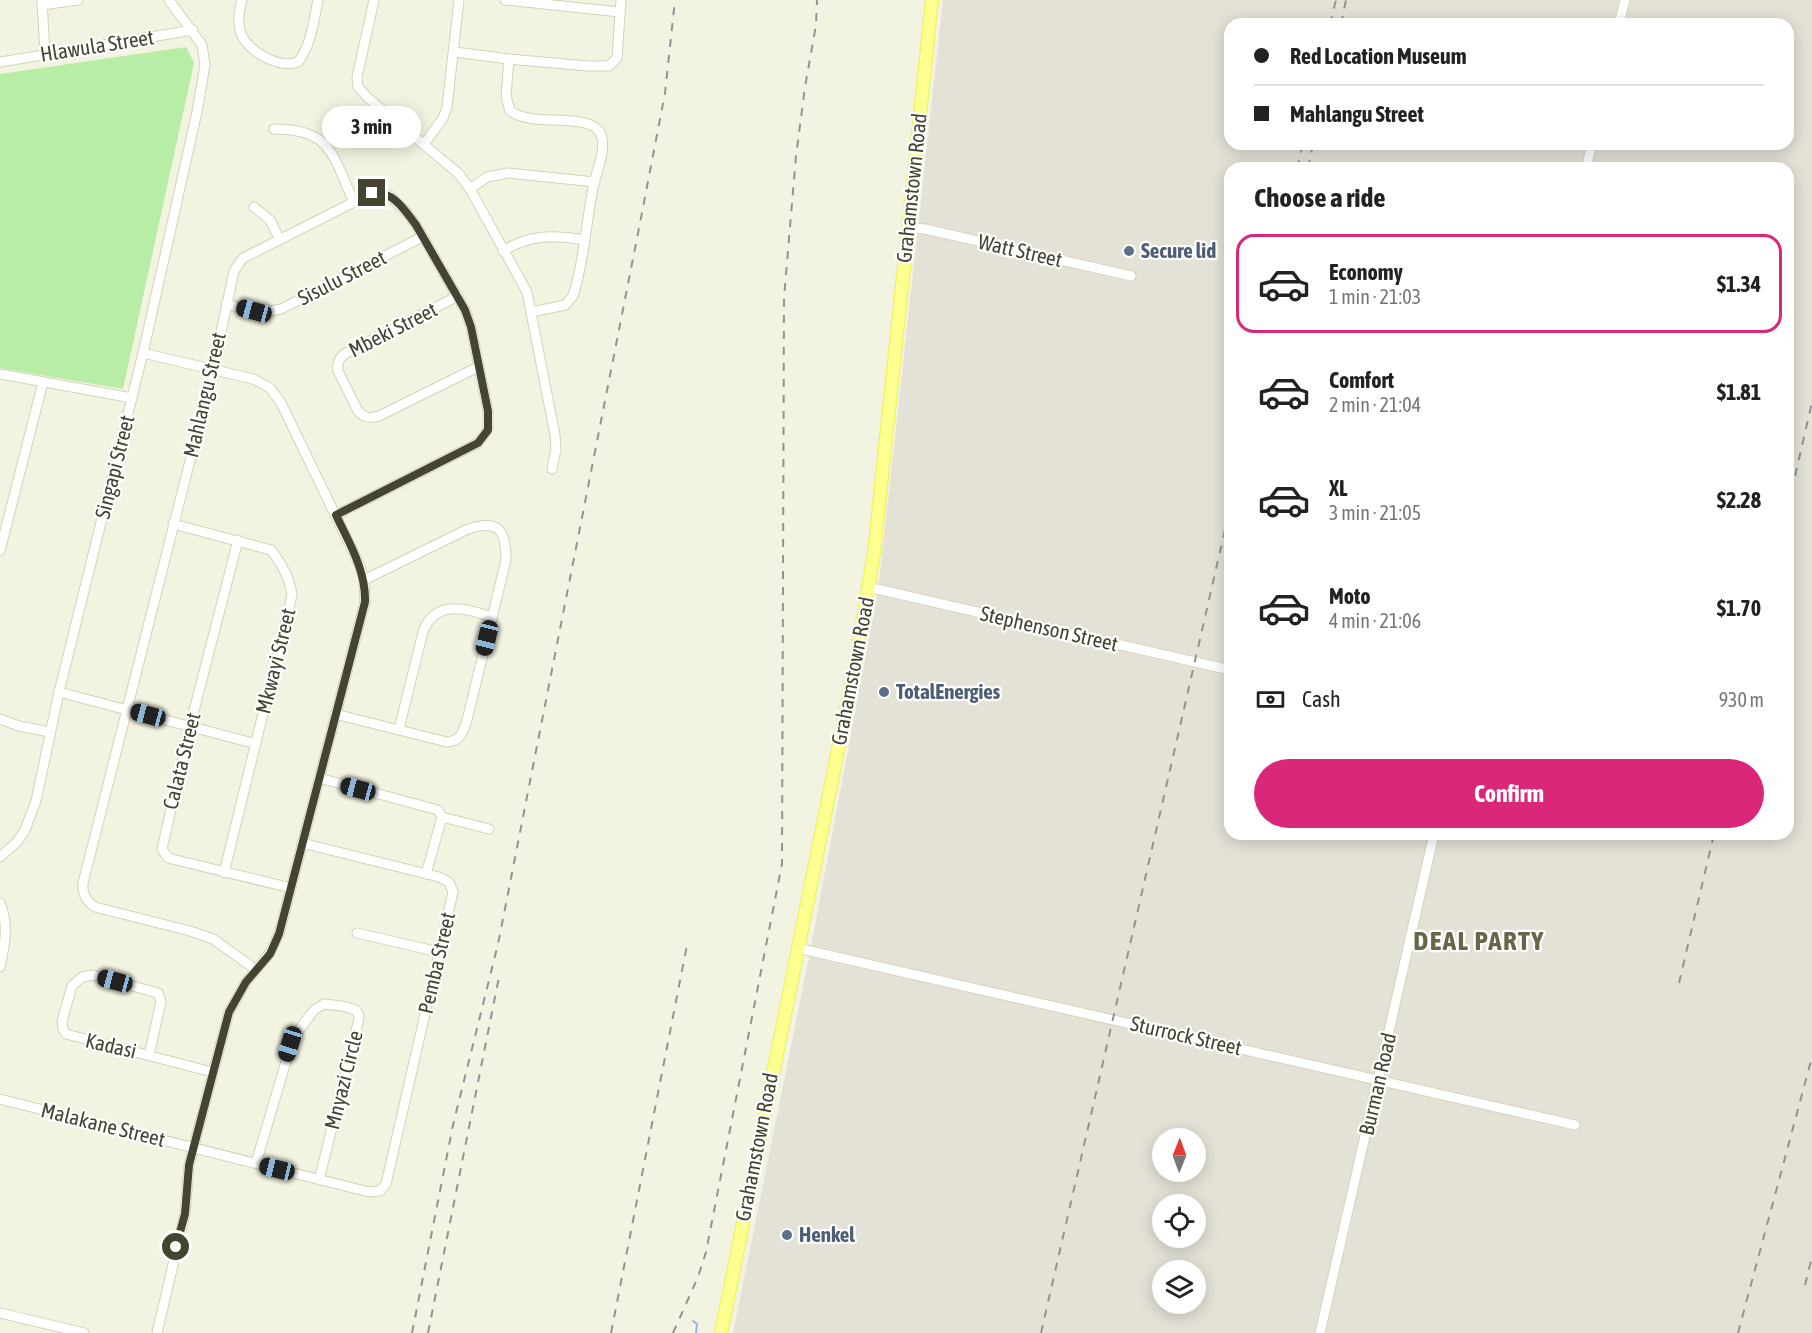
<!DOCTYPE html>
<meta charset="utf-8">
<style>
body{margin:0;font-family:"Asap Condensed",sans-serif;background:#f6f6f6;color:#222;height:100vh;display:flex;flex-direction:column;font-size:22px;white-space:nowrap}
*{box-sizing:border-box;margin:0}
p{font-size:20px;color:#767676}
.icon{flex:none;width:33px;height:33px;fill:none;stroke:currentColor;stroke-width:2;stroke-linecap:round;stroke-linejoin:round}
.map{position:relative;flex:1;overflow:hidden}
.drawer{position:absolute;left:1224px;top:162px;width:570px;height:678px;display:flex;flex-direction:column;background:#fff;border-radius:18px;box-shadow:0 3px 15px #0003}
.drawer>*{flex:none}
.hud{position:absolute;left:1224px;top:18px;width:570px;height:132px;border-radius:18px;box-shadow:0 3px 15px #0003;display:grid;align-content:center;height:132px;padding:0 30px;background:#fff}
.needle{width:39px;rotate:1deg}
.tools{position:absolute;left:1152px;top:1128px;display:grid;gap:12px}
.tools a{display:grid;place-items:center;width:54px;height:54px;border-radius:50%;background:#fff;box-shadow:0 3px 15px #0003;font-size:30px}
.end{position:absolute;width:27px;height:27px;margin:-14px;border:8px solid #454332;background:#fff;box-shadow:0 0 0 3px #fff}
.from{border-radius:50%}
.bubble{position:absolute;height:42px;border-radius:21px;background:#fff;box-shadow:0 3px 15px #0003;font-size:20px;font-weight:700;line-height:42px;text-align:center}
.car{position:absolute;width:18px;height:36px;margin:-18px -9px;border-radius:8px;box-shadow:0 0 4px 2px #0007;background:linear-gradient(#222 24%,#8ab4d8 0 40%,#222 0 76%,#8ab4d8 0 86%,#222 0)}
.hud b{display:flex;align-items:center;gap:21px;height:57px;font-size:22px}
.hud b+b{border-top:2px solid #e0e0e0}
.hud i{width:15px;height:15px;background:#222}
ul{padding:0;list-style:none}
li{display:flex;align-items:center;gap:18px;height:99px;margin:0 12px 9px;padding:0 18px;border:3px solid transparent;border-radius:18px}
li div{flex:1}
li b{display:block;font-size:22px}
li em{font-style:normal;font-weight:700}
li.active{border-color:#db2777}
li>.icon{width:54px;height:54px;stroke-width:1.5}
h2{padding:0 30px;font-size:27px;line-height:72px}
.pay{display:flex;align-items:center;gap:15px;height:66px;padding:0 30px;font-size:22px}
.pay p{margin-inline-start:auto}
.cta{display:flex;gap:12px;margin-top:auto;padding:12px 30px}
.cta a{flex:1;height:69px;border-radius:36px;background:#db2777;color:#fff;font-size:24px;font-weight:700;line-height:69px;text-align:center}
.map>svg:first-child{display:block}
</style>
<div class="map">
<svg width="1812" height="1333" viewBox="0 0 1812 1333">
<rect width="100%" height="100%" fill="#f3f3e1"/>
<!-- industrial -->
<path fill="#e4e2d7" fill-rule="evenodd" d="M943,0H1812V1333H733L809,957L878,591ZM1230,24H1788V144H1230ZM1230,168H1788V834H1230ZM1162,1138H1196V1172H1162ZM1162,1204H1196V1238H1162ZM1162,1270H1196V1304H1162Z"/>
<!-- green -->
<path fill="#b7eda5" d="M186,47L194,63L123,389L0,368V74Z"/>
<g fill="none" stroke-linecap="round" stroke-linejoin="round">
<!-- stream -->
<path stroke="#95b2f8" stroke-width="2" d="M693,1321L697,1324L696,1333"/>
<defs>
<g id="minor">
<path d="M42,0L45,53"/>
<path d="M242,0C239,11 237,23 241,34C249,52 279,69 298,62C311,46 314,20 318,0"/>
<path d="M374,0L357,77L358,87L368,98L459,174L470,189L527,292L555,435L556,449L552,469"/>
<path d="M505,0L620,12"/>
<path d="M42,5L78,0"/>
<path d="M1619,24L1625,0"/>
<path d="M455,52L509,59L588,66H609L617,58L621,0"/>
<path d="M509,59L506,96L510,111C533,126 566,115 591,125C597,128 601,132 602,138C605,153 597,169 594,183C586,220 585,259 573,296L565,305L532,312"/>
<path d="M0,62L193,30"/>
<path d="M274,129C333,129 332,156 354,202"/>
<path d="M424,144L443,118L447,107L459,0"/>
<path d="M1586,168L1592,144"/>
<path d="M470,189L487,177L508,173L595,182"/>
<path d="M254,207L270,220L280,240"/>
<path d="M908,227L925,229L1131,276"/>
<path d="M503,251C530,234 554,235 584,240"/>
<path d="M458,296L346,353C339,358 337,362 338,371L358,411C364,418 370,419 379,416L478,367"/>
<path d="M226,304L260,313L281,309L422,237"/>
<path d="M143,353L253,379L270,388L281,403L360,566L364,580L365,602L279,934L269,954L246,982L229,1012L189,1165L185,1214L157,1333"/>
<path d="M0,374L132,398"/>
<path d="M173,524L271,550C281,562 290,579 292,595L224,873"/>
<path d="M238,540L190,726L162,849L167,857L172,859L291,888"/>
<path d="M0,551L43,382"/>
<path d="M868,587L1230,670"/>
<path d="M59,692L256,744"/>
<path d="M335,714L447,742C461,741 463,732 467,720L506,560C506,530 499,519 468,529L364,580"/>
<path d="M0,719L19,726L50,732"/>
<path d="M399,729L423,632C435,599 467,608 492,617"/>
<path d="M319,778L438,810L442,817L426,874"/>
<path d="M442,817L489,829"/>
<path d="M0,857L17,842L25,830L36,801L59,692L143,353L197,112L205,65L202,45L169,0"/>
<path d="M0,903C9,924 5,945 0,967"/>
<path d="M357,933L439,952"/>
<path d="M797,948L1575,1125"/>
<path d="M255,969L213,939L190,931L95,907C86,901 82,894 83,883L213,370L234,271L243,258L372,193H384L390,196L407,213L416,225L465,310L471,327L488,411V430L478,443L336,515"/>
<path d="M149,1055L161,1002L158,993L92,975L82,977L72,986L62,1021L63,1029L66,1034L212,1072"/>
<path d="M0,1099L369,1192L380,1191L386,1184L453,892L449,882L439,877L302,843"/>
<path d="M256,1163L293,1038L314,1010L324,1004L342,1006L356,1010L359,1016L358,1023L319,1180"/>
<path d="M0,1313L84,1333"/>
<path d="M1320,1333L1434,834"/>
</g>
<path id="major" d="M721,1333L857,655L874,553L932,0"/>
</defs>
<!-- minor casing -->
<use href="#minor" stroke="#d4d3b7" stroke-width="11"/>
<!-- major casing -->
<use href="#major" stroke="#f1f151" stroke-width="14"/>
<!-- minor -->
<use href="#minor" stroke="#fff" stroke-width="9"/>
<!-- major -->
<use href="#major" stroke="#fdff8e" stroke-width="12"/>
<!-- rail -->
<g stroke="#939393" stroke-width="2" stroke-dasharray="8 8" stroke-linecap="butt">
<path d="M1330,24L1336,0"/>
<path d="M1341,24L1346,0"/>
<path d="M1297,168L1303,144"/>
<path d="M1308,168L1313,144"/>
<path d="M1788,507L1812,402"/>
<path d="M1679,983L1714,834"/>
<path d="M1805,1285L1812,1257"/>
<path d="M412,1333L453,1125L498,944L640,223L665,93L675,0"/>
<path d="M428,1333L499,977"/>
<path d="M611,1333L687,945"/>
<path d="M673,1333L698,1277L706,1252L782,864L784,298L796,156L805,87L816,25L817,0"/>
<path d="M1041,1333L1230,508"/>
<path d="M1738,1333L1812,1057"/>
</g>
</g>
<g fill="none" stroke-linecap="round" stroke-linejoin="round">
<!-- route -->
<path stroke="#454332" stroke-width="8" d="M176,1247L185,1214L189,1165L229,1012L246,982L270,954L279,934L365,602C366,570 349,543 336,515L478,443L488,430V411L471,327L465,310L416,225C404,209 393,191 372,193"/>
</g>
<!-- markers -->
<g fill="#5c6f8a" stroke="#fff" stroke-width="2">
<circle cx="1129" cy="251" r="6"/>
<circle cx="884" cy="692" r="6"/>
<circle cx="787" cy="1235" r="6"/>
</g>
<g text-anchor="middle" stroke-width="4.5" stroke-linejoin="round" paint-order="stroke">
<!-- street labels -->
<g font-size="21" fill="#454332" stroke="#fff">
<text transform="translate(97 46) rotate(-9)" y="7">Hlawula Street</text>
<text transform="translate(912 188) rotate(-84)" y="7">Grahamstown Road</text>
<text transform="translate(1020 251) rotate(13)" y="7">Watt Street</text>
<text transform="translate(342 278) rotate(-27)" y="7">Sisulu Street</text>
<text transform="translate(393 330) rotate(-27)" y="7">Mbeki Street</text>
<text transform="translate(205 395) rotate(-77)" y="7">Mahlangu Street</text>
<text transform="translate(115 467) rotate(-76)" y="7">Singapi Street</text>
<text transform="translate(1049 629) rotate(13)" y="7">Stephenson Street</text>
<text transform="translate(276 661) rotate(-76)" y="7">Mkwayi Street</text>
<text transform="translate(853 671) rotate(-79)" y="7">Grahamstown Road</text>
<text transform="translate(182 761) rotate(-76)" y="7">Calata Street</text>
<text transform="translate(437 963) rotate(-77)" y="7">Pemba Street</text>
<text transform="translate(1186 1036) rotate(13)" y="7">Sturrock Street</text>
<text transform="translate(111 1046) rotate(13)" y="7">Kadasi</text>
<text transform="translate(344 1080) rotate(-76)" y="7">Mnyazi Circle</text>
<text transform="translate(1378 1084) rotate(-77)" y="7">Burman Road</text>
<text transform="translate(103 1125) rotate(14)" y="7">Malakane Street</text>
<text transform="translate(757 1147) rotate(-79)" y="7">Grahamstown Road</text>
</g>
<!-- service labels -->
<g font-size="21" font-weight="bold" fill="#4e5e75" stroke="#fff" text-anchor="start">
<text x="1141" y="258">Secure lid</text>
<text x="896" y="699">TotalEnergies</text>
<text x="799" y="1242">Henkel</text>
</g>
<!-- district labels -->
<g font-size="27" font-weight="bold" letter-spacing="1.5" fill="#696548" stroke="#fff">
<text x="1479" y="950">DEAL PARTY</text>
</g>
</g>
</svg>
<div class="tools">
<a><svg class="needle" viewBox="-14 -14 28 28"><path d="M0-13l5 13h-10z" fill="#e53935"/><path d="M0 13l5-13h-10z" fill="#767676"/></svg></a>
<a><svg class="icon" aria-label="locate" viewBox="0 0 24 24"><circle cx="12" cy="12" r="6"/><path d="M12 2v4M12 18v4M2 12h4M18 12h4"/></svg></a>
<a><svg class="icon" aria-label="layers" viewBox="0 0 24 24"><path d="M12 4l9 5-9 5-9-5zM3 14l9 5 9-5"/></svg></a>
</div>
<i class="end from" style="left:176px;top:1247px"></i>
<i class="end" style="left:372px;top:193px"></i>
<div class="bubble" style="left:322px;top:106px;width:99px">3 min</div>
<i class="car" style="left:254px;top:311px;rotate:285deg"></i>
<i class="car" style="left:487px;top:638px;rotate:194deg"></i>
<i class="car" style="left:148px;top:715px;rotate:285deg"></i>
<i class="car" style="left:358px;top:789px;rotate:285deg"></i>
<i class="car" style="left:115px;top:981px;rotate:285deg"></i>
<i class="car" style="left:290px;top:1044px;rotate:197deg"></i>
<i class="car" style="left:277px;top:1169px;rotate:284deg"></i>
<div class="hud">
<b><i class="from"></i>Red Location Museum</b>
<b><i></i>Mahlangu Street</b>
</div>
<section class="drawer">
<h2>Choose a ride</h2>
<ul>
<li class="active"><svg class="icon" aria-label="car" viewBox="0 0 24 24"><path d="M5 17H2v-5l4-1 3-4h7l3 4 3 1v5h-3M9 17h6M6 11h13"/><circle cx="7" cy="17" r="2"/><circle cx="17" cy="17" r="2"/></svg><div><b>Economy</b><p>1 min · 21:03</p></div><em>$1.34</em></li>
<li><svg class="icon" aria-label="car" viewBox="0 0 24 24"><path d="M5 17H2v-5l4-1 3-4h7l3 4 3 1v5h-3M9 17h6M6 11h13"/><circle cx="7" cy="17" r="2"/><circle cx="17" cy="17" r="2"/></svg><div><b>Comfort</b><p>2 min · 21:04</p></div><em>$1.81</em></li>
<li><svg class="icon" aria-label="car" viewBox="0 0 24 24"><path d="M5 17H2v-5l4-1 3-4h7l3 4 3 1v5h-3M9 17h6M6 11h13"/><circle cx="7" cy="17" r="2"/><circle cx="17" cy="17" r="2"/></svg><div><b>XL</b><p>3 min · 21:05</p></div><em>$2.28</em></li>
<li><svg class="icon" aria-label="car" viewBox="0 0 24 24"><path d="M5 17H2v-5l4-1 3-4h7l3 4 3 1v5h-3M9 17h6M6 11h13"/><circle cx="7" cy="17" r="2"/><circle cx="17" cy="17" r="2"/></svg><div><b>Moto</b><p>4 min · 21:06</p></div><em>$1.70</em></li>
</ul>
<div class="pay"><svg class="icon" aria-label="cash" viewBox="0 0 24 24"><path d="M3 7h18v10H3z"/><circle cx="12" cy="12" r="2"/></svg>Cash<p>930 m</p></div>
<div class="cta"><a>Confirm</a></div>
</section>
</div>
